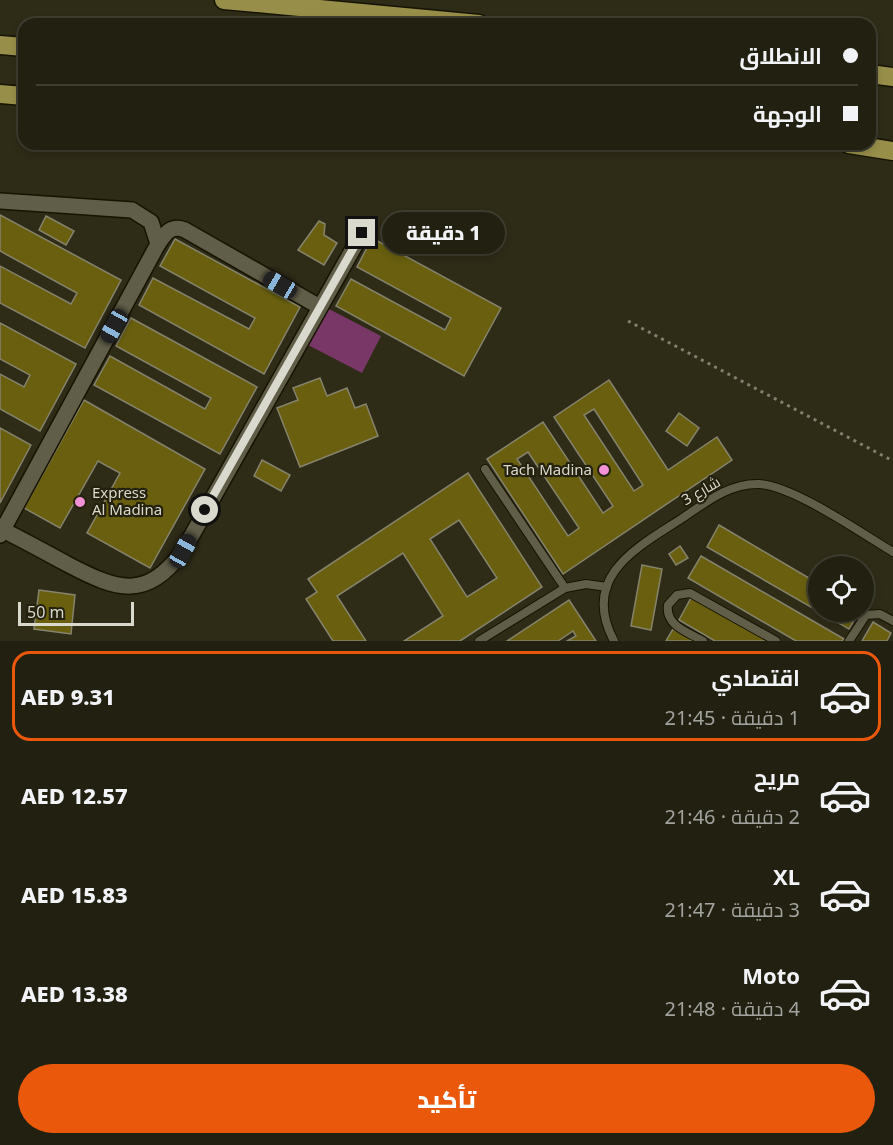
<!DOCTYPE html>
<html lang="ar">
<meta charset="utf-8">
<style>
body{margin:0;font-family:"Noto Sans",Cairo,sans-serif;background:#2a281a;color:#f1f3f6;direction:rtl;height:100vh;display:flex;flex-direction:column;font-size:22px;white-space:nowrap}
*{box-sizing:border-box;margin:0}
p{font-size:20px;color:#a2a39f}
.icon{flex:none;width:33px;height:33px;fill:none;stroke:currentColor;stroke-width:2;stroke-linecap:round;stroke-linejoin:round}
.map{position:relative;height:641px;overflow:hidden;direction:ltr}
.details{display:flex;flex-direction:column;background:#222011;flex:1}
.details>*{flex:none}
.guide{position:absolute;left:18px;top:18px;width:858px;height:132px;border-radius:18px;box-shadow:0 3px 9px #0003,0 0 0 2px #3f3e31;direction:rtl;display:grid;align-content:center;height:132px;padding:0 18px;background:#222011}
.buttons{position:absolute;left:808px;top:556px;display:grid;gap:12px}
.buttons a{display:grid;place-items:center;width:66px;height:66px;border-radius:50%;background:#222011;box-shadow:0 3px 9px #0003,0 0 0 2px #3f3e31;font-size:30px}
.scale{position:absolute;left:18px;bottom:15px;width:116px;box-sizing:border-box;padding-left:6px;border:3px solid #dad9cd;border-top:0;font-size:16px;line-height:21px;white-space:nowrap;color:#dad9cd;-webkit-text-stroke:4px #24210e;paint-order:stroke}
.end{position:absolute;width:27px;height:27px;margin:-14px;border:8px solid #dad9cd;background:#111;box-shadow:0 0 0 3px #111}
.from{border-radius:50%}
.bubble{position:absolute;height:42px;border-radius:21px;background:#222011;box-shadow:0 3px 9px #0003,0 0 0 2px #3f3e31;font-size:20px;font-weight:800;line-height:42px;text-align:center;direction:rtl}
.car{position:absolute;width:18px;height:36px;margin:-18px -9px;border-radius:8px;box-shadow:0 0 4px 2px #0007;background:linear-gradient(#222 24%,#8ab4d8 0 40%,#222 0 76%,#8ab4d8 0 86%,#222 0)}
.guide b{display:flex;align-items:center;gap:21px;height:57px;font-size:22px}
.guide b+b{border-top:2px solid #3f3e31}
.guide i{width:15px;height:15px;background:#f1f3f6}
ul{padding:10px 0 0;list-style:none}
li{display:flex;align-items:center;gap:18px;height:90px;margin:0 12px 9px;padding:0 6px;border:3px solid transparent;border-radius:18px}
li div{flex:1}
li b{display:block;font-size:22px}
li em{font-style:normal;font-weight:800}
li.current{border-color:#ea580c}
li>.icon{width:54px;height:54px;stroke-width:1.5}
.primary-button{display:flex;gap:12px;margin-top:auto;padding:12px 18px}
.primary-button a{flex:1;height:69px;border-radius:36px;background:#ea580c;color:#fff;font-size:24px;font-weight:800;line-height:69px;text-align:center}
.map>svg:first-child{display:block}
</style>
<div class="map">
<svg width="893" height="641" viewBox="0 0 893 641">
<rect width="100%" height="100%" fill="#2e2b17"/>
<!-- green -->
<path fill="#793767" d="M327,308L381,336L362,373L308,345Z"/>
<!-- building -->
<g fill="#695f0f" stroke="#85836c" stroke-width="1.5" fill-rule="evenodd">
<path d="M0,215L121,280L85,348L0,303V266L71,304L77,293L0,251Z"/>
<path d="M46,216L74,231L66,245L39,230Z"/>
<path d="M319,221L325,224L324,235L337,243L324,265L298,250Z"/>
<path d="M372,238L501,308L464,376L336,306L351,279L445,330L451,318L357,267Z"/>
<path d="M175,239L300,307L264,374L139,305L153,278L249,329L255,318L160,266Z"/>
<path d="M131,318L257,387L220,454L94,385L110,356L205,409L211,398L116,346Z"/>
<path d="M0,323L76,364L40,431L0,409V374L24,387L30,375L0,359Z"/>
<path d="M320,378L327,396L347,388L355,408L366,404L378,436L300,467L277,408L298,400L293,388Z"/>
<path d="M609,380L668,470L717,437L732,460L563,574L487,459L543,422L603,513L613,506L554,417ZM594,409L643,485L634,491L584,415ZM528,452L579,528L568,536L517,459Z"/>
<path d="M84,400L205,469L150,568L87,533L120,473L98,461L60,528L24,508Z"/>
<path d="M679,413L699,428L687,446L666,431Z"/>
<path d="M0,428L31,445L0,503Z"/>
<path d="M262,460L290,475L281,491L254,476Z"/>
<path d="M468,473L542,587L460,641H404L443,616L403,553L337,596L366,641H333L306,599L317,592L308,579ZM459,520L497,578L467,597L430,539Z"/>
<path d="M719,525L819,584V612H859L849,629L707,547Z"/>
<path d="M680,546L688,558L676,565L669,554Z"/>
<path d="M701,556L844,639L842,641H796L688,578Z"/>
<path d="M642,565L662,569L651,630L631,626Z"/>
<path d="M39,590L75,595L71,634L34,629Z"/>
<path d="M692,596L768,641H715L679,620Z"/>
<path d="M569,600L596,641H567L576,636L573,631L558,641H507Z"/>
<path d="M873,622L891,633L887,641H862Z"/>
<path d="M673,629L694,641H666Z"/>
</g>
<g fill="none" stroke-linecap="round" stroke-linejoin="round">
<defs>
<g id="service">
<path d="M485,469L565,588"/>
<path d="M479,641L565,588L586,584L607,587"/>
<path d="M614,641C580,577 636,548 681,519C705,503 729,483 759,484C794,486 861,533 893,552"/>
<path d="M703,641C688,632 665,626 668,605L677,595L690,593L776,641"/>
<path d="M849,641L866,615L880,614L893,621"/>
</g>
<g id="minor">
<path d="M0,201L132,210L151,222L158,244"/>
<path d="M3,530C25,541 47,553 69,565C117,590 146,601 183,551L362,233"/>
<path d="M0,535L158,244C165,234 171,224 185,230L318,306"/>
</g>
<g id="motorway">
<path d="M224,0L479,24"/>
<path d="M0,45L24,47"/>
<path d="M870,74L893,77"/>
<path d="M0,94L24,96"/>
<path d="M849,144L893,151"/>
</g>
</defs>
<!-- service casing -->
<use href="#service" stroke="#161302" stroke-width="10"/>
<!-- minor casing -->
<use href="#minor" stroke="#161302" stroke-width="18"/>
<!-- motorway casing -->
<use href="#motorway" stroke="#161302" stroke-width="21"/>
<!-- path -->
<path stroke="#817f6f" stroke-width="3" stroke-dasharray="3 4.5" stroke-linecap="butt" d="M628,321L893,461"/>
<!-- service -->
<use href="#service" stroke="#605d48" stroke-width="8"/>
<!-- minor -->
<use href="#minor" stroke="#605d48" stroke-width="15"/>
<!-- motorway -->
<use href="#motorway" stroke="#978e49" stroke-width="18"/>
</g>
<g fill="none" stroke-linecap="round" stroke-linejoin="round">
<!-- route -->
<path stroke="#dad9cd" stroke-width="8" d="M205,510L362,233"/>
</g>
<!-- markers -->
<g fill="#f391d6" stroke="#24210e" stroke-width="2">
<circle cx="604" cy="470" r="6"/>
<circle cx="80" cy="502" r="6"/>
</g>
<g text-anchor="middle" stroke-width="4.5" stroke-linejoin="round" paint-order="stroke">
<!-- poi labels -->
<g font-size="15" fill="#dad9cd" stroke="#24210e" text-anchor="end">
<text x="592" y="475">Tach Madina</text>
<text x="92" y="498" text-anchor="start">Express<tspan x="92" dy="17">Al Madina</tspan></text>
</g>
<!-- street labels -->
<g font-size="15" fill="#dad9cd" stroke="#24210e">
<text transform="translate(701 491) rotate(-30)" y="5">شارع 3</text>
</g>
</g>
</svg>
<div class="buttons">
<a><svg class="icon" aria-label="locate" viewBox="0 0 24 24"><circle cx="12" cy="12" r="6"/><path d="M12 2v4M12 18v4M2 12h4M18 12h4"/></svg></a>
</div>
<div class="scale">50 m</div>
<i class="end from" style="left:205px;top:510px"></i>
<i class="end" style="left:362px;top:233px"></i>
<div class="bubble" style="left:382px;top:212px;width:123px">1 دقيقة</div>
<i class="car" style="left:280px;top:285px;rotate:300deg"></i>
<i class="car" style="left:114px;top:326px;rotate:209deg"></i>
<i class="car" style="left:183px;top:551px;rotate:29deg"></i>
<div class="guide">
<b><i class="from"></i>الانطلاق</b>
<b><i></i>الوجهة</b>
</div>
</div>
<section class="details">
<ul>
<li class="current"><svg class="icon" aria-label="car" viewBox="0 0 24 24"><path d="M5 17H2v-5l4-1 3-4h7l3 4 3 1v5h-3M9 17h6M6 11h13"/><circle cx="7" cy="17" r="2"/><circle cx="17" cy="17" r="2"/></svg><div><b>اقتصادي</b><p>1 دقيقة · 21:45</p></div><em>AED 9.31</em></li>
<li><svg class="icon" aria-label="car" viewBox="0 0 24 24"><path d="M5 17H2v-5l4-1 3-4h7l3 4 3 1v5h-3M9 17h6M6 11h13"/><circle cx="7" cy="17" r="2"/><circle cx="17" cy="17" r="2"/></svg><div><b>مريح</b><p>2 دقيقة · 21:46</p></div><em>AED 12.57</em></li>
<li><svg class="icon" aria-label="car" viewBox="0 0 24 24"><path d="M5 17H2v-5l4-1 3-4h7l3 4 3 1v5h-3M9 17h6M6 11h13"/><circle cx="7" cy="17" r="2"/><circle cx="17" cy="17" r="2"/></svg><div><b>XL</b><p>3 دقيقة · 21:47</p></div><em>AED 15.83</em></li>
<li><svg class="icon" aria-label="car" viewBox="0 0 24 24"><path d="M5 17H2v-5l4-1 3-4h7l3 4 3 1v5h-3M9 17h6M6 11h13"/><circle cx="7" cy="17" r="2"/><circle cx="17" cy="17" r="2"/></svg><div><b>Moto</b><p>4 دقيقة · 21:48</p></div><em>AED 13.38</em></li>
</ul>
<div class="primary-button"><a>تأكيد</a></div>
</section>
